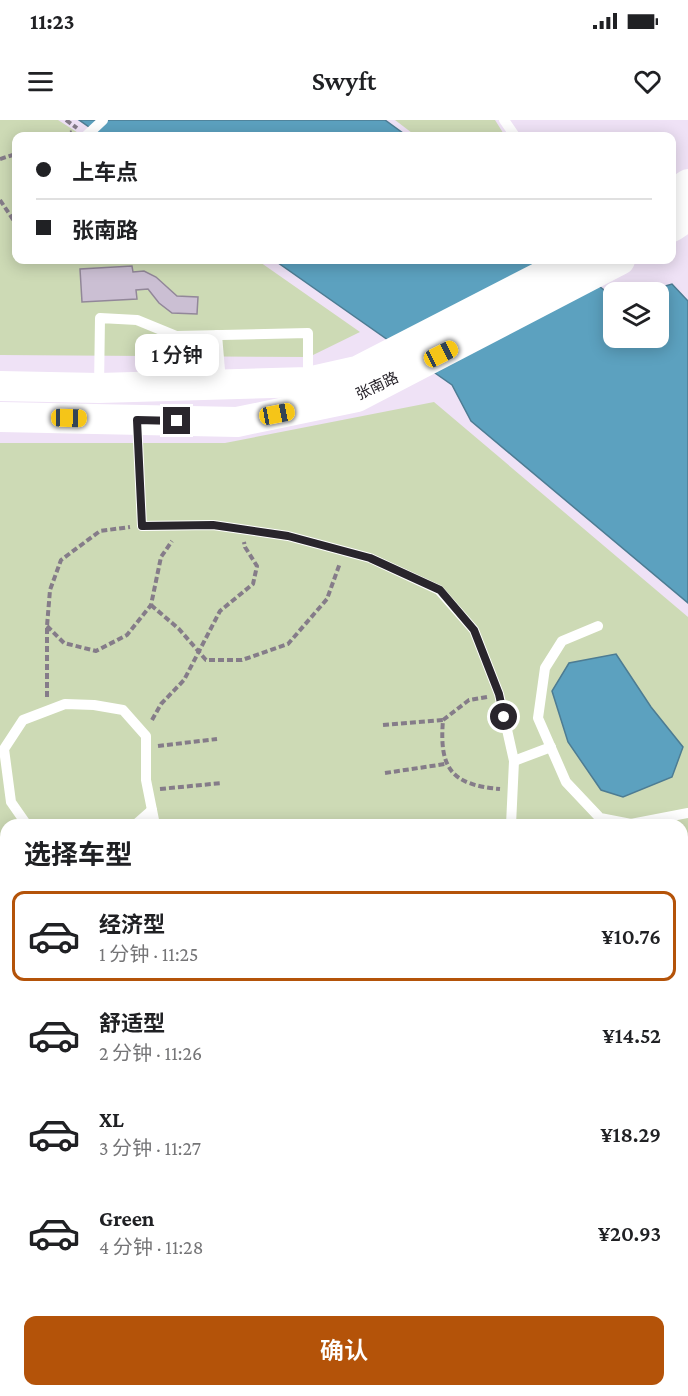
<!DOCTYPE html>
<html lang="zh">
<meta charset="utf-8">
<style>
body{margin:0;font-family:"Crimson Pro","Noto Sans SC",serif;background:#f2f2f2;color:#202124;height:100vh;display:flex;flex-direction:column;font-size:22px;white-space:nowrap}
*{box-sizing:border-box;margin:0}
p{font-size:20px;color:#757577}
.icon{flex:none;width:33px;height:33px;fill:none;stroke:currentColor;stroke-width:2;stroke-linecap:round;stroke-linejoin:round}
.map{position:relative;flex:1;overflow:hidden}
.drawer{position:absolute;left:0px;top:699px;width:688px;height:578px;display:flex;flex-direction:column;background:#fff;border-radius:18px 18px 0 0;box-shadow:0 3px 15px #0003}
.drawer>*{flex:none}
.top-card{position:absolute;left:12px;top:12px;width:664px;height:132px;border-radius:12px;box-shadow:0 3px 15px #0003;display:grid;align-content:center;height:132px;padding:0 24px;background:#fff}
.tools{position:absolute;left:603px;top:162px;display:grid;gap:12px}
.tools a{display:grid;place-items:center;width:66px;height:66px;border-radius:12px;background:#fff;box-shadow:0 3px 15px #0003;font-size:30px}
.end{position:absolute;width:27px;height:27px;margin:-14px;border:8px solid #29252c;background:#fff;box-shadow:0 0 0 3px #fff}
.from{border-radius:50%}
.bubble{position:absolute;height:42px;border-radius:12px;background:#fff;box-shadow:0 3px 15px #0003;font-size:20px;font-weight:600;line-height:42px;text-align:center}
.car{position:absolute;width:18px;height:36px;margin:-18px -9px;border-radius:8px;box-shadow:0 0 4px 2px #0007;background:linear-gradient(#f5c518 24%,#345 0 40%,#f5c518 0 76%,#345 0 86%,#f5c518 0)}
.top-card b{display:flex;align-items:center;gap:21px;height:57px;font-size:22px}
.top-card b+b{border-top:2px solid #e0e0e0}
.top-card i{width:15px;height:15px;background:#202124}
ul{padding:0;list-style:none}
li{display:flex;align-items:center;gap:18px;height:90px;margin:0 12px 9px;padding:0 12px;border:3px solid transparent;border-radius:12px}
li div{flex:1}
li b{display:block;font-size:22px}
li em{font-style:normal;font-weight:600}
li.on{border-color:#b45309}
li>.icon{width:54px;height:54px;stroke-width:1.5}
h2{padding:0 24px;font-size:27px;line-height:72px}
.action{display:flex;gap:12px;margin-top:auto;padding:12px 24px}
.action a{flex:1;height:69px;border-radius:12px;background:#b45309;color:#fff;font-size:24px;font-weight:600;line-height:69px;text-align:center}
.status{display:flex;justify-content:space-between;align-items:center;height:42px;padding:0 30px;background:#fff;direction:ltr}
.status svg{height:16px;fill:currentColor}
header{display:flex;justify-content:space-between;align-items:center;height:78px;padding:0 24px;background:#fff;font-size:27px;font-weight:600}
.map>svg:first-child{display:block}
</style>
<div class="status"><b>11:23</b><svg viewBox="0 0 49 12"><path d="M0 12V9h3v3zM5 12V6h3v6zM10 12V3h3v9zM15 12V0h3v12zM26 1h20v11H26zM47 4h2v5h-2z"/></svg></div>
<header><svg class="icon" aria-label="menu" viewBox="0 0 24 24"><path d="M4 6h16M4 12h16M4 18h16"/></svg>Swyft<svg class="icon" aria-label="heart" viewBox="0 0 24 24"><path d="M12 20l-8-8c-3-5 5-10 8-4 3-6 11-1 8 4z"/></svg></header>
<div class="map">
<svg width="688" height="1276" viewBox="0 0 688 1276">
<rect width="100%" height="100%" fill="#efe2f6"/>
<!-- green -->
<g fill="#cddab5">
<path d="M0,0H58L83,16H16V140H257L360,212L309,237L0,235Z"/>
<path d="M395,0H495L505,16H416Z"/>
<path d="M434,282L688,497V793L683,795L682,705H6V827L0,813V323H225Z"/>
</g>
<!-- water -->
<g fill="#5ca1bf" stroke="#4d7c93" stroke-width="1.5">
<path d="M79,0H385L407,16H102Z"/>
<path d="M274,140H565L613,177L614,218H658V172H644L672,164L688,181V483L471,301L452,265Z"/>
<path d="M616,534L651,587L683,627L672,657L623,677L601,670L568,622L552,571L569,543Z"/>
</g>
<!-- building -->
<path fill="#cbbfd3" stroke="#928799" stroke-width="1.5" d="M132,146L133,152L144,151L156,157L177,176L198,177L197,194L172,193L159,183L148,169L136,170L137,179L82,182L80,149Z"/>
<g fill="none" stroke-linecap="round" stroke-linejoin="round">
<!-- path -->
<g stroke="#857c89" stroke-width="4" stroke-dasharray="6 3" stroke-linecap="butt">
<path d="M66,0L77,8"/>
<path d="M62,16L72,12"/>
<path d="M0,39L16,34"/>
<path d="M0,80L16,104"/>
<path d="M151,485L179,509L206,540H242L288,524L327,479L340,443"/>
<path d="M47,506L64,523L96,531L127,515L151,485L161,437L172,421"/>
<path d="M47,577V506L50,470L61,440L100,411L130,407"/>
<path d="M487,577L469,580L443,600C439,648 451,665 500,669"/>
<path d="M152,600L161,584L184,560L220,491L253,464L257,446L245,427L244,422"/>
<path d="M383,605L443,600"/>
<path d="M158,626L217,619"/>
<path d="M385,653L445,644"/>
<path d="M160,669L222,663"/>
<path d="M682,747L688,745"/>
</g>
<!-- service -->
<g stroke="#fff" stroke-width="10">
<path d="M504,0L515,16"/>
<path d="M86,16L103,0"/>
<path d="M217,215L221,262"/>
<path d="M99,267L100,198L137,200L176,216L308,213V261"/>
<path d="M137,300L142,406L213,405L288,416L370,438L439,470L474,510L499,574L514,641L511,705"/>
<path d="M598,506L562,521L545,548L538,598L566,662L600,698L631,704L688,693"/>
<path d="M514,641L551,627"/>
<path d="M27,705L11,682L4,629L23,600L65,584L94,585L123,590L146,616V660L155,705"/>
<path d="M135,705L152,690"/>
</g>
<!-- tertiary -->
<g stroke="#fff" stroke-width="27">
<path d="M0,757L6,772"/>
<path d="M202,1270L204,1276"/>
</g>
<!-- secondary -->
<g stroke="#fff" stroke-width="30">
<path d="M672,75L688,64"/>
<path d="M672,107L688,96"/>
<path d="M0,266L99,268L308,262L357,251L573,140"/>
<path d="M0,297L237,302L357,277L620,140"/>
</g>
</g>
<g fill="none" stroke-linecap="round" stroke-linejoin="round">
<!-- route -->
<path stroke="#29252c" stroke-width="8" d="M177,301L137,300L142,406L213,405L288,416L370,438L440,470L474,510L499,574L504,597"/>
</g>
<g text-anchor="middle" stroke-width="4.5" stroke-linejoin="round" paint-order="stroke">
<!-- street labels -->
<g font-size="15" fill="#29252c" stroke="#fff">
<text transform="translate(377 266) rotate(-25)" y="5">张南路</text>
</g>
</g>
</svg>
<div class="tools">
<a><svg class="icon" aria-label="layers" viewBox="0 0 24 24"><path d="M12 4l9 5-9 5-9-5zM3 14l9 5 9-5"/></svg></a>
</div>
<i class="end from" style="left:504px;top:597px"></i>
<i class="end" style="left:177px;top:301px"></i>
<div class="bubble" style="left:135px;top:214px;width:84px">1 分钟</div>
<i class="car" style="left:441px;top:234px;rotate:63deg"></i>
<i class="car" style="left:277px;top:294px;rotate:79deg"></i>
<i class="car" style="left:69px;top:298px;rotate:91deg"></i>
<div class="top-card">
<b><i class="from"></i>上车点</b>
<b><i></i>张南路</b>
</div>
<section class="drawer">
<h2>选择车型</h2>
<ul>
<li class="on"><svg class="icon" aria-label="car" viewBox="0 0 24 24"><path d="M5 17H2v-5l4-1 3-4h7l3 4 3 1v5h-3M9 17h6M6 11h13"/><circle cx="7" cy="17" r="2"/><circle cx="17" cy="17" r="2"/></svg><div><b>经济型</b><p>1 分钟 · 11:25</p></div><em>¥10.76</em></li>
<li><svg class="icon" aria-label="car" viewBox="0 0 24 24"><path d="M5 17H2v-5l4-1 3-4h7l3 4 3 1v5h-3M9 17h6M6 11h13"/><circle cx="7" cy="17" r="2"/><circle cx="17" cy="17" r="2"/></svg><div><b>舒适型</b><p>2 分钟 · 11:26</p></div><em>¥14.52</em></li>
<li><svg class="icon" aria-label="car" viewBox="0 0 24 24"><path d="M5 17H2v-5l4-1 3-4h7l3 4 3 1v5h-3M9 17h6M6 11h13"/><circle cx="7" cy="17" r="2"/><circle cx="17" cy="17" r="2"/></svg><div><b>XL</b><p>3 分钟 · 11:27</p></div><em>¥18.29</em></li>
<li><svg class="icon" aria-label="car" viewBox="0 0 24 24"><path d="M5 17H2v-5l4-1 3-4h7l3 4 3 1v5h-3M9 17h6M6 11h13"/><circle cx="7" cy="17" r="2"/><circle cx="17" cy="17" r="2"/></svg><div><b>Green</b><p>4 分钟 · 11:28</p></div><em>¥20.93</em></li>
</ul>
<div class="action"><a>确认</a></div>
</section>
</div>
